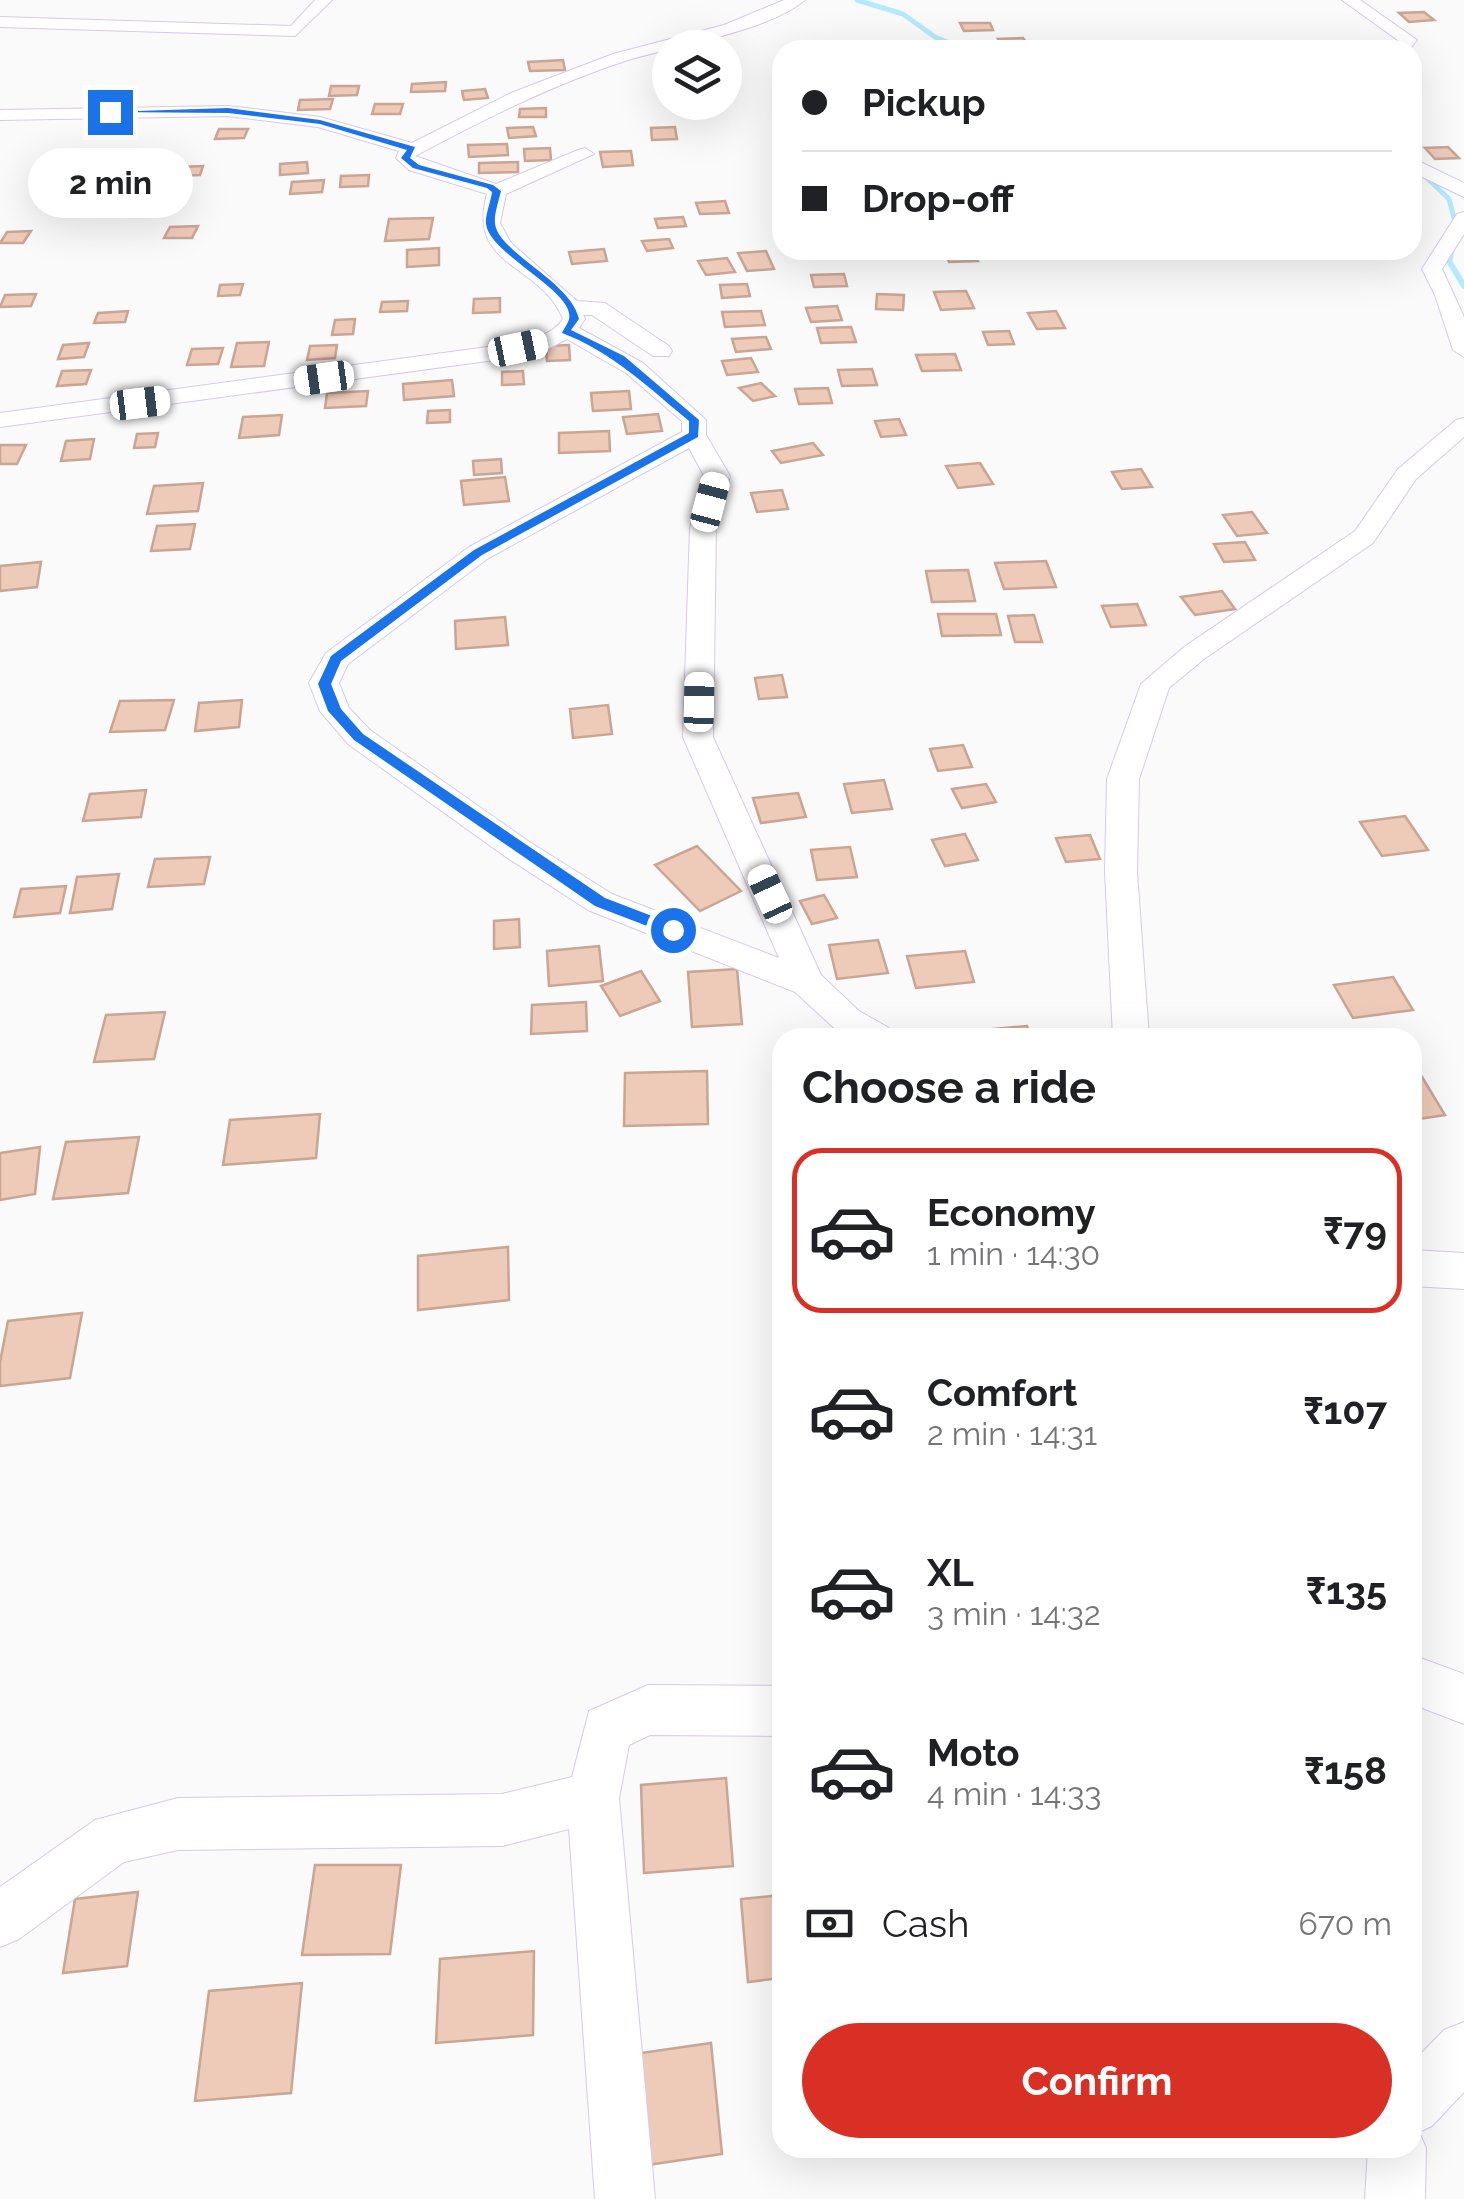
<!DOCTYPE html>
<meta charset="utf-8">
<style>
body{margin:0;font-family:Raleway,sans-serif;background:#f2f2f2;color:#202124;height:100vh;display:flex;flex-direction:column;font-size:38px;white-space:nowrap}
*{box-sizing:border-box;margin:0}
p{font-size:32px;color:#757577}
.icon{flex:none;width:55px;height:55px;fill:none;stroke:currentColor;stroke-width:2;stroke-linecap:round;stroke-linejoin:round}
.map{position:relative;flex:1;overflow:hidden}
.details{position:absolute;left:772px;top:1028px;width:650px;height:1130px;display:flex;flex-direction:column;background:#fff;border-radius:30px;box-shadow:0 10px 40px #0002}
.details>*{flex:none}
.top-card{position:absolute;left:772px;top:40px;width:650px;height:220px;border-radius:30px;box-shadow:0 10px 40px #0002;display:grid;align-content:center;height:220px;padding:0 30px;background:#fff}
.buttons{position:absolute;left:652px;top:30px;display:grid;gap:20px}
.buttons a{display:grid;place-items:center;width:90px;height:90px;border-radius:50%;background:#fff;box-shadow:0 10px 40px #0002;font-size:50px}
.end{position:absolute;width:45px;height:45px;margin:-22px;border:12px solid #1a73e8;background:#fff;box-shadow:0 0 0 5px #fff}
.from{border-radius:50%}
.bubble{position:absolute;height:70px;border-radius:35px;background:#fff;box-shadow:0 10px 40px #0002;font-size:32px;font-weight:700;line-height:70px;text-align:center}
.car{position:absolute;width:30px;height:60px;margin:-30px -15px;border-radius:12px;box-shadow:0 0 8px 2px #0007;background:linear-gradient(#fff 24%,#345 0 40%,#fff 0 76%,#345 0 86%,#fff 0)}
.top-card b{display:flex;align-items:center;gap:35px;height:95px;font-size:38px}
.top-card b+b{border-top:2px solid #e0e0e0}
.top-card i{width:25px;height:25px;background:#202124}
ul{padding:0;list-style:none}
li{display:flex;align-items:center;gap:30px;height:165px;margin:0 20px 15px;padding:0 10px;border:5px solid transparent;border-radius:30px}
li div{flex:1}
li b{display:block;font-size:38px}
li em{font-style:normal;font-weight:700}
li.active{border-color:#d93025}
li>.icon{width:90px;height:90px;stroke-width:1.5}
h2{padding:0 30px;font-size:45px;line-height:120px}
.pay{display:flex;align-items:center;gap:25px;height:110px;padding:0 30px;font-size:38px}
.pay p{margin-inline-start:auto}
.primary-button{display:flex;gap:20px;margin-top:auto;padding:20px 30px}
.primary-button a{flex:1;height:115px;border-radius:60px;background:#d93025;color:#fff;font-size:40px;font-weight:700;line-height:115px;text-align:center}
.map>svg:first-child{display:block}
</style>
<div class="map">
<svg width="1464" height="2199" viewBox="0 0 1464 2199">
<rect width="100%" height="100%" fill="#fafafa"/>
<g fill="none" stroke-linecap="round" stroke-linejoin="round">
<!-- stream-far1 -->
<g stroke="#b6e9fb" stroke-width="5">
<path d="M857,0L903,14L935,37L967,50"/>
<path d="M1427,178L1449,199L1457,229"/>
</g>
<!-- stream -->
<path stroke="#b6e9fb" stroke-width="6" d="M1453,245L1449,261L1464,286"/>
</g>
<!-- building -->
<g fill="#eecab9" stroke="#c9a595" stroke-width="2.5">
<path d="M1424,12L1434,20L1409,22L1399,13Z"/>
<path d="M960,23H990L993,30L964,31Z"/>
<path d="M1023,38L1030,47L1004,48L998,39Z"/>
<path d="M563,60L565,70L530,71L528,62Z"/>
<path d="M446,82L445,91L411,92L412,84Z"/>
<path d="M331,86H359L357,95L329,96Z"/>
<path d="M485,89L488,98L464,100L462,91Z"/>
<path d="M333,99L330,109L298,110L300,100Z"/>
<path d="M375,104H403L400,114H372Z"/>
<path d="M546,108V117H519L520,109Z"/>
<path d="M533,127L536,136L509,138L507,128Z"/>
<path d="M675,127L677,139L652,140L651,128Z"/>
<path d="M219,129H248L244,138L215,139Z"/>
<path d="M507,144L508,155L469,157L468,145Z"/>
<path d="M1448,147L1459,158L1435,159L1425,148Z"/>
<path d="M550,148L551,160L525,161L524,149Z"/>
<path d="M631,151L633,165L603,167L600,152Z"/>
<path d="M307,162L308,173L280,175V164Z"/>
<path d="M518,162V172L479,173V163Z"/>
<path d="M203,166L200,175L175,176L179,167Z"/>
<path d="M369,175L368,186L340,187L341,176Z"/>
<path d="M324,180L322,192L290,194L292,182Z"/>
<path d="M725,201L729,213L700,214L696,203Z"/>
<path d="M683,217L686,226L658,228L655,219Z"/>
<path d="M433,218L429,239L385,241L389,219Z"/>
<path d="M198,226L192,238H164L170,227Z"/>
<path d="M31,231L23,243H0L7,232Z"/>
<path d="M669,239L673,248L647,251L642,241Z"/>
<path d="M439,248V265L407,267V250Z"/>
<path d="M604,249L607,261L572,264L569,252Z"/>
<path d="M944,250H973L978,261L949,262Z"/>
<path d="M766,251L774,269L747,271L738,253Z"/>
<path d="M727,258L735,272L706,275L698,261Z"/>
<path d="M844,274L847,286L814,287L811,275Z"/>
<path d="M243,284L240,295L218,296L220,285Z"/>
<path d="M747,284L750,296L722,298L720,285Z"/>
<path d="M966,291L974,308L941,310L934,292Z"/>
<path d="M36,294L31,306L0,307L5,295Z"/>
<path d="M877,294L904,295L903,310L876,309Z"/>
<path d="M500,298V312L473,313L474,299Z"/>
<path d="M408,301L407,311L380,312L382,302Z"/>
<path d="M837,306L842,320L811,322L806,308Z"/>
<path d="M128,311L125,322L94,323L98,313Z"/>
<path d="M761,311L765,325L725,327L722,312Z"/>
<path d="M1056,311L1065,328L1037,329L1028,313Z"/>
<path d="M355,319L353,334L332,335L335,320Z"/>
<path d="M851,327L856,342L821,343L817,328Z"/>
<path d="M1009,331L1014,344L988,345L983,332Z"/>
<path d="M766,337L771,349L736,352L732,339Z"/>
<path d="M269,342L264,366L231,367L237,343Z"/>
<path d="M89,343L84,357L58,359L63,345Z"/>
<path d="M337,345L335,358L307,360L310,346Z"/>
<path d="M569,345L570,360L547,361L546,346Z"/>
<path d="M223,348L218,364L187,365L192,349Z"/>
<path d="M955,354L961,370L922,371L916,355Z"/>
<path d="M751,358L758,372L727,375L722,361Z"/>
<path d="M872,369L877,385L842,386L838,370Z"/>
<path d="M91,370L86,384L57,386L62,371Z"/>
<path d="M523,371L524,384L502,385V372Z"/>
<path d="M452,380L454,396L404,400L403,384Z"/>
<path d="M761,383L775,396L753,401L739,388Z"/>
<path d="M828,388L832,403L799,404L795,389Z"/>
<path d="M368,391L366,406L325,408L327,393Z"/>
<path d="M629,391L631,409L593,411L591,393Z"/>
<path d="M450,410V422L427,423L428,411Z"/>
<path d="M658,414L662,431L627,434L623,417Z"/>
<path d="M282,415L279,435L239,438L243,417Z"/>
<path d="M899,419L906,435L881,437L875,421Z"/>
<path d="M609,431L610,451L559,453V433Z"/>
<path d="M158,433L155,447L134,448L137,434Z"/>
<path d="M94,439L90,459L61,461L66,441Z"/>
<path d="M813,443L823,455L781,463L772,451Z"/>
<path d="M0,445H26L17,464H0Z"/>
<path d="M501,459L502,473L474,475L473,461Z"/>
<path d="M980,463L993,484L958,488L946,466Z"/>
<path d="M1141,469L1152,487L1122,489L1112,472Z"/>
<path d="M505,477L509,501L464,505L461,481Z"/>
<path d="M203,483L198,511L147,514L154,486Z"/>
<path d="M782,490L788,509L757,512L751,493Z"/>
<path d="M1252,512L1267,533L1237,536L1223,515Z"/>
<path d="M195,524L190,549L151,551L157,526Z"/>
<path d="M1245,542L1255,560L1224,562L1214,544Z"/>
<path d="M1046,561L1056,587L1004,589L995,563Z"/>
<path d="M41,562L37,587L0,591V566Z"/>
<path d="M968,570L975,601L932,602L926,571Z"/>
<path d="M1222,591L1235,609L1195,615L1181,597Z"/>
<path d="M1137,604L1146,625L1111,627L1102,606Z"/>
<path d="M938,614H996L1001,635L942,636Z"/>
<path d="M1034,615L1042,642H1015L1008,616Z"/>
<path d="M505,617L508,645L456,649L455,621Z"/>
<path d="M782,675L787,697L759,699L755,678Z"/>
<path d="M174,700L165,730L110,732L120,701Z"/>
<path d="M242,700L239,727L195,731L199,703Z"/>
<path d="M608,705L612,734L573,738L570,709Z"/>
<path d="M963,745L972,767L938,771L930,749Z"/>
<path d="M884,780L892,809L852,813L844,784Z"/>
<path d="M986,784L996,802L962,808L952,789Z"/>
<path d="M146,790L141,817L83,821L90,794Z"/>
<path d="M798,793L806,817L761,823L753,798Z"/>
<path d="M1405,816L1428,850L1382,856L1360,822Z"/>
<path d="M965,834L978,860L945,866L932,840Z"/>
<path d="M1090,835L1100,859L1066,862L1056,838Z"/>
<path d="M697,846L741,891L700,911L655,865Z"/>
<path d="M850,847L857,877L817,880L811,850Z"/>
<path d="M210,857L204,884L148,887L155,859Z"/>
<path d="M119,874L112,909L70,913L77,877Z"/>
<path d="M66,886L60,913L14,917L21,889Z"/>
<path d="M824,895L837,918L812,924L800,901Z"/>
<path d="M519,919L520,947L494,949V921Z"/>
<path d="M878,940L888,973L837,979L829,945Z"/>
<path d="M599,946L603,981L549,986L547,951Z"/>
<path d="M965,951L974,982L916,988L907,956Z"/>
<path d="M737,969L742,1024L692,1027L688,972Z"/>
<path d="M641,971L660,1001L620,1016L601,986Z"/>
<path d="M1393,977L1413,1010L1353,1018L1334,985Z"/>
<path d="M586,1002L587,1031L531,1034L532,1005Z"/>
<path d="M165,1012L154,1059L94,1062L106,1015Z"/>
<path d="M1027,1026L1031,1038H971L969,1031Z"/>
<path d="M1416,1067L1445,1115L1412,1120V1068Z"/>
<path d="M707,1071L708,1124L624,1126L625,1073Z"/>
<path d="M320,1114L316,1158L223,1165L230,1120Z"/>
<path d="M139,1137L128,1193L53,1199L66,1142Z"/>
<path d="M40,1147L35,1194L0,1200V1153Z"/>
<path d="M508,1247L509,1300L418,1310V1256Z"/>
<path d="M82,1313L70,1378L0,1386V1362L8,1321Z"/>
<path d="M726,1778L733,1866L644,1873L641,1785Z"/>
<path d="M315,1865H401L390,1954L302,1955Z"/>
<path d="M138,1892L127,1966L63,1973L75,1899Z"/>
<path d="M782,1895V1978L748,1982L741,1899Z"/>
<path d="M534,1951L533,2035L436,2043L440,1959Z"/>
<path d="M302,1983L291,2093L195,2101L209,1991Z"/>
<path d="M711,2043L722,2154L641,2166L634,2054Z"/>
</g>
<g fill="none" stroke-linecap="round" stroke-linejoin="round">
<defs>
<g id="street">
<path d="M315,0H332L295,36L0,27V17L291,26Z"/>
<path d="M784,0H805C767,32 673,46 625,61C552,85 482,120 415,156L496,184L578,150L585,148L594,154L506,194L500,223L511,243L577,301L605,303L669,346L672,351L669,356H653L592,315H583L585,319L579,328L643,363L706,420V435L730,476L716,528L713,737L821,975L859,1011L889,1028L894,1038H845L795,992L588,910L506,857L348,744L320,711L309,683L326,653L469,547L682,432V421L626,373L567,339L548,349L495,360L0,427V413L495,346C518,342 549,340 563,319C541,263 466,268 487,194L409,170L396,158L399,151L318,127L228,116L0,120V110L228,106L320,117L412,143L511,93L613,54L724,25ZM689,448L704,476L690,528L683,737L779,958L612,894L528,841L370,730L349,708L339,683L348,664L487,559Z"/>
<path d="M1342,0H1360L1417,40L1409,50H1392L1399,41Z"/>
<path d="M1412,158L1464,183V197L1412,172Z"/>
<path d="M1464,212V234L1442,269L1464,317V357L1453,350L1435,295L1422,269L1457,214Z"/>
<path d="M1464,418V437L1416,479L1373,543L1204,659L1169,688L1139,779L1137,872L1149,1038H1113L1105,872L1107,779L1141,684L1184,647L1355,531L1398,469L1456,420Z"/>
<path d="M1412,1250L1464,1253V1289L1412,1286Z"/>
<path d="M1412,1655L1464,1674V1724L1412,1704Z"/>
<path d="M648,1685L782,1686V1736L650,1735L629,1745L619,1798L655,2199H595L569,1829L502,1846L178,1850L124,1862L19,1939L0,1947V1887L95,1820L178,1798L502,1794L572,1777L589,1711Z"/>
<path d="M1464,2022V2092L1432,2126L1419,2132L1426,2148L1425,2199H1365L1368,2148H1412V2063L1444,2030Z"/>
</g>
</defs>
<!-- street casing -->
<use href="#street" stroke="#d8c9ea" stroke-width="2"/>
<!-- street -->
<use href="#street" fill="#fff" fill-rule="evenodd"/>
</g>
<!-- route -->
<path fill="#1a73e8" d="M228,108L320,120L415,147L410,158L419,165L493,185L501,191C499,200 494,214 495,223C497,252 571,281 579,319L571,330L624,356L699,420L698,437L482,555L341,661L331,684L341,709L363,734L605,898L678,926V934H668L595,906L354,740L328,711L318,684L331,656L474,550L689,433V421C648,387 612,352 562,333C564,328 568,324 569,319C576,292 489,254 486,224C485,215 491,201 492,192L487,188L413,168L401,158L407,150L320,124L228,113L107,112Z"/>
</svg>
<div class="buttons">
<a><svg class="icon" aria-label="layers" viewBox="0 0 24 24"><path d="M12 4l9 5-9 5-9-5zM3 14l9 5 9-5"/></svg></a>
</div>
<i class="end from" style="left:673px;top:930px"></i>
<i class="end" style="left:110px;top:112px"></i>
<div class="bubble" style="left:28px;top:148px;width:165px">2 min</div>
<i class="car" style="left:518px;top:348px;rotate:78deg"></i>
<i class="car" style="left:324px;top:378px;rotate:262deg"></i>
<i class="car" style="left:140px;top:403px;rotate:83deg"></i>
<i class="car" style="left:710px;top:502px;rotate:15deg"></i>
<i class="car" style="left:699px;top:702px;rotate:1deg"></i>
<i class="car" style="left:770px;top:894px;rotate:335deg"></i>
<div class="top-card">
<b><i class="from"></i>Pickup</b>
<b><i></i>Drop-off</b>
</div>
<section class="details">
<h2>Choose a ride</h2>
<ul>
<li class="active"><svg class="icon" aria-label="car" viewBox="0 0 24 24"><path d="M5 17H2v-5l4-1 3-4h7l3 4 3 1v5h-3M9 17h6M6 11h13"/><circle cx="7" cy="17" r="2"/><circle cx="17" cy="17" r="2"/></svg><div><b>Economy</b><p>1 min · 14:30</p></div><em>₹79</em></li>
<li><svg class="icon" aria-label="car" viewBox="0 0 24 24"><path d="M5 17H2v-5l4-1 3-4h7l3 4 3 1v5h-3M9 17h6M6 11h13"/><circle cx="7" cy="17" r="2"/><circle cx="17" cy="17" r="2"/></svg><div><b>Comfort</b><p>2 min · 14:31</p></div><em>₹107</em></li>
<li><svg class="icon" aria-label="car" viewBox="0 0 24 24"><path d="M5 17H2v-5l4-1 3-4h7l3 4 3 1v5h-3M9 17h6M6 11h13"/><circle cx="7" cy="17" r="2"/><circle cx="17" cy="17" r="2"/></svg><div><b>XL</b><p>3 min · 14:32</p></div><em>₹135</em></li>
<li><svg class="icon" aria-label="car" viewBox="0 0 24 24"><path d="M5 17H2v-5l4-1 3-4h7l3 4 3 1v5h-3M9 17h6M6 11h13"/><circle cx="7" cy="17" r="2"/><circle cx="17" cy="17" r="2"/></svg><div><b>Moto</b><p>4 min · 14:33</p></div><em>₹158</em></li>
</ul>
<div class="pay"><svg class="icon" aria-label="cash" viewBox="0 0 24 24"><path d="M3 7h18v10H3z"/><circle cx="12" cy="12" r="2"/></svg>Cash<p>670 m</p></div>
<div class="primary-button"><a>Confirm</a></div>
</section>
</div>
